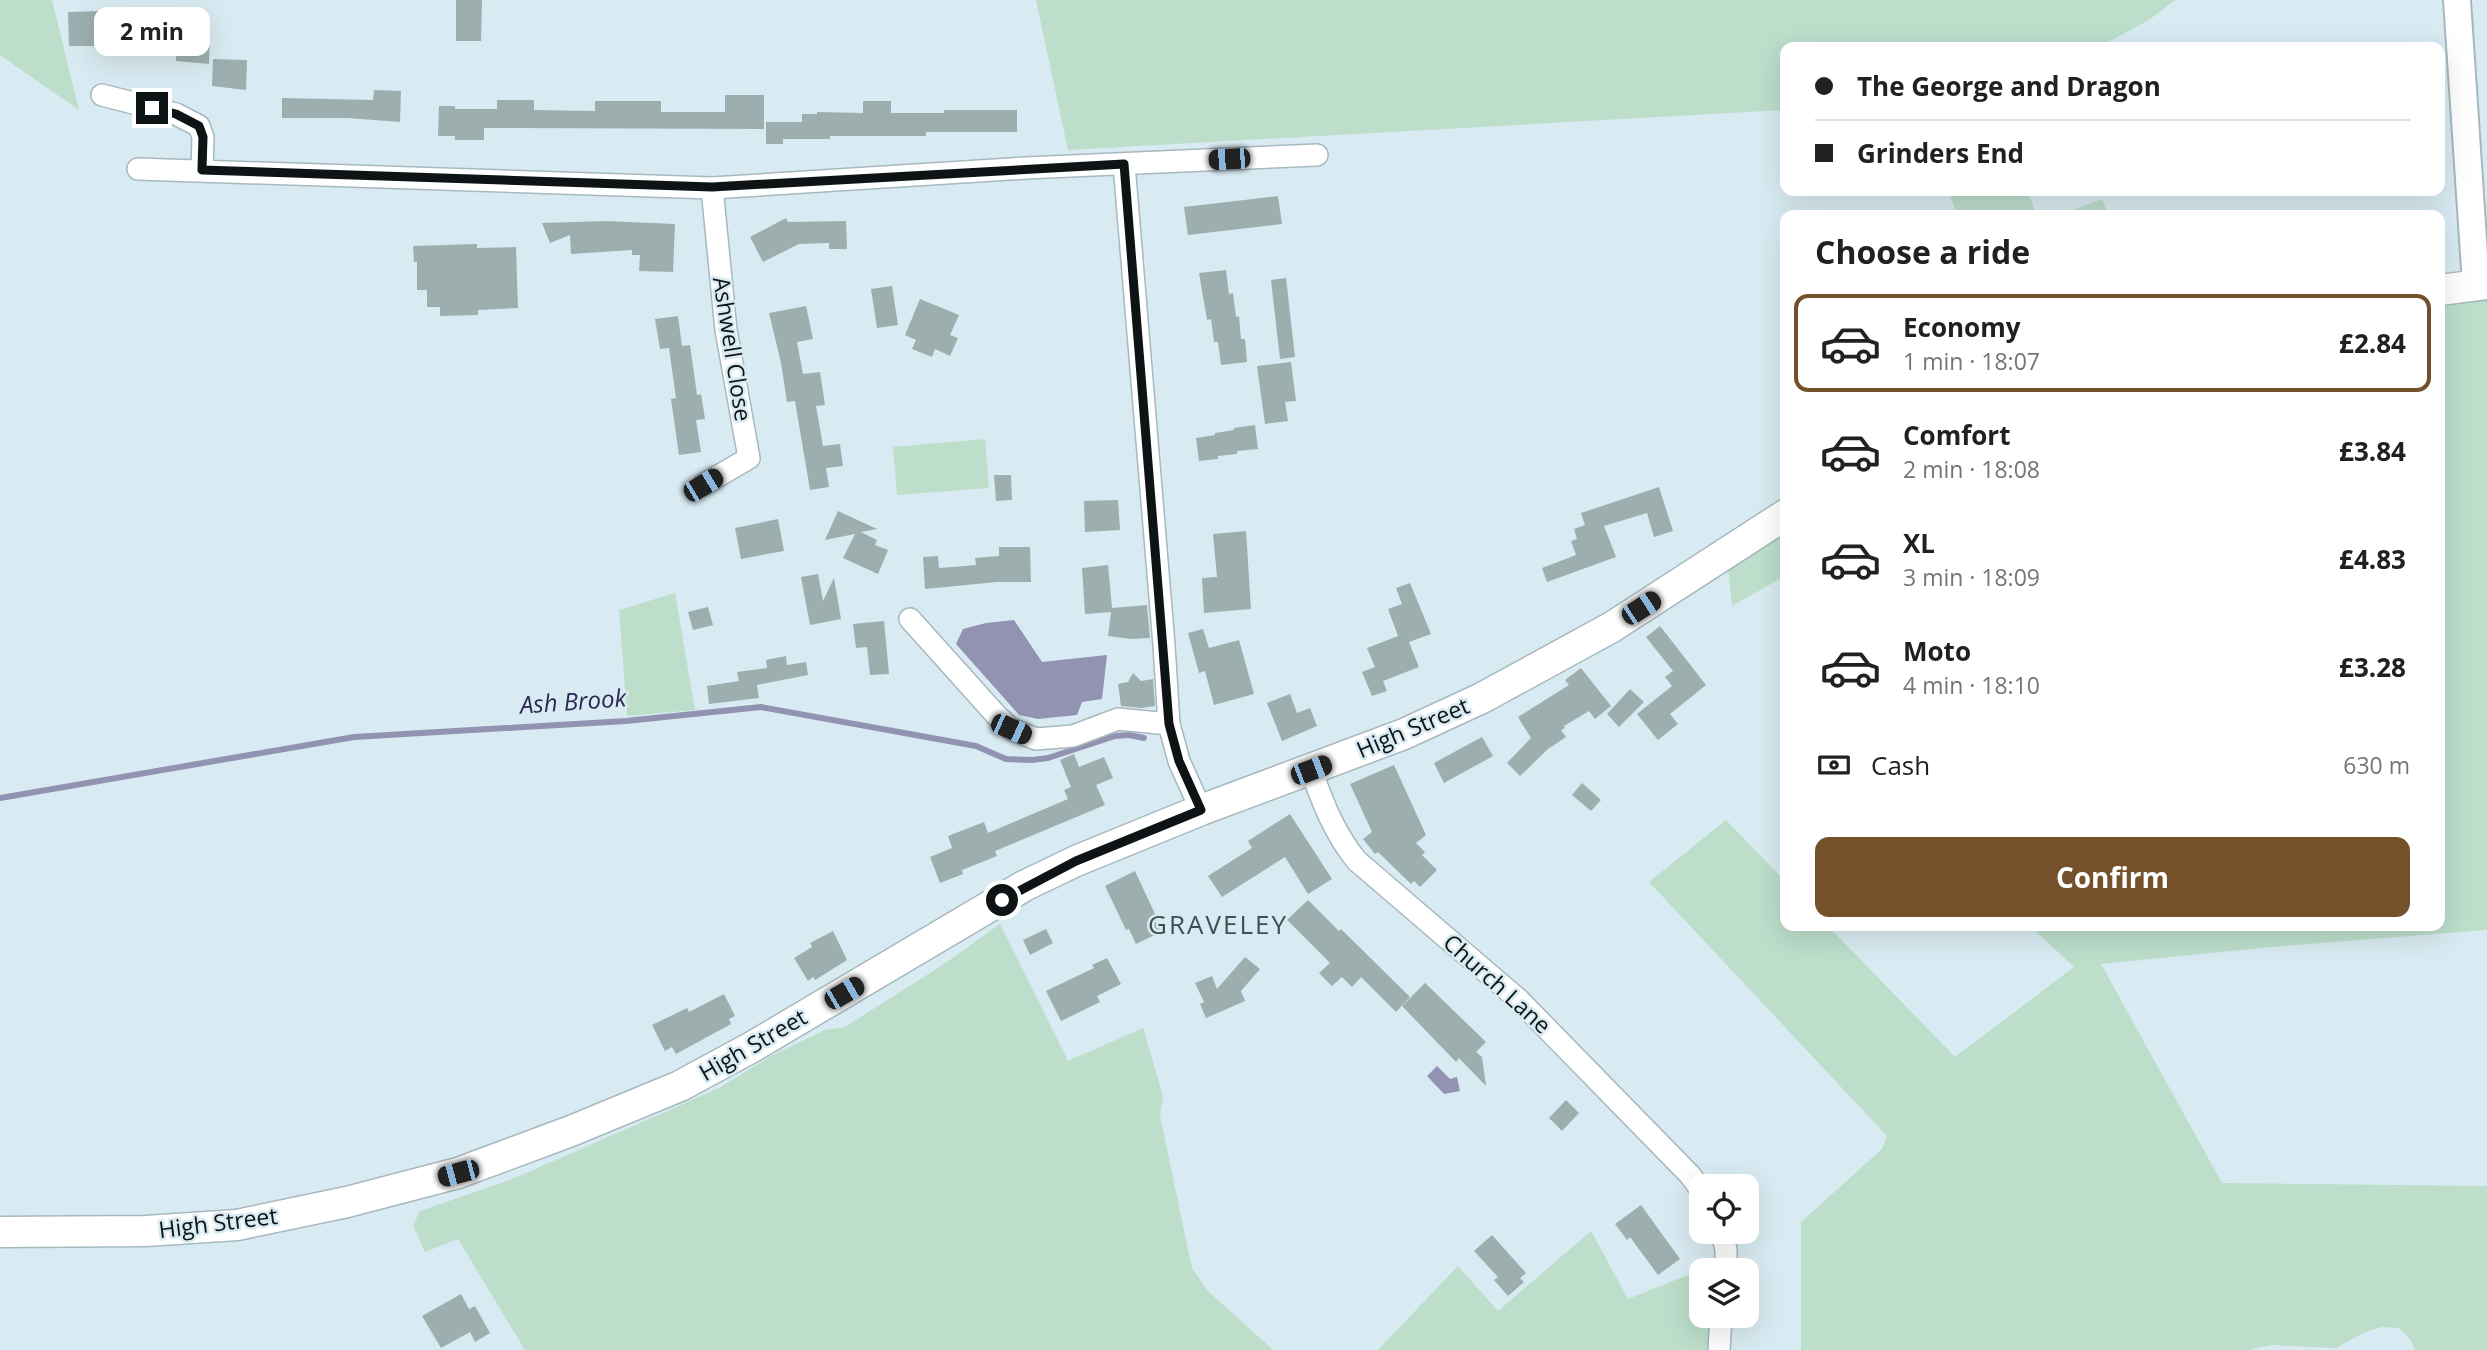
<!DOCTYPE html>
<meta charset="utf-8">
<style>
body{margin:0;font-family:"Open Sans",sans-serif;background:#f2f2f2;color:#202124;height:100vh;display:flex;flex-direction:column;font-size:26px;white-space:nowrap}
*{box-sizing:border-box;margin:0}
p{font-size:23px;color:#757577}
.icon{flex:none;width:38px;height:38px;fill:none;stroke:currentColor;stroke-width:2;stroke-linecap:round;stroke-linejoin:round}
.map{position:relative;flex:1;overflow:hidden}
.drawer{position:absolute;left:1780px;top:210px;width:665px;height:721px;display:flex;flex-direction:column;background:#fff;border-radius:14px;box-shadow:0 7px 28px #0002}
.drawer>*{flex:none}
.guide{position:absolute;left:1780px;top:42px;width:665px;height:154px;border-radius:14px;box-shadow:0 7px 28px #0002;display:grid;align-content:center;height:154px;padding:0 35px;background:#fff}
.controls{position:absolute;left:1689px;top:1174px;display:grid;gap:14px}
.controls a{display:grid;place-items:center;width:70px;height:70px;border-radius:14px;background:#fff;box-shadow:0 7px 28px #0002;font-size:35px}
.end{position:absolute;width:32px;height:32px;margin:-16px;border:9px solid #0e1416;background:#fff;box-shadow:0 0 0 4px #fff}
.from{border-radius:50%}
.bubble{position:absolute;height:49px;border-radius:14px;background:#fff;box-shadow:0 7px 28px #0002;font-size:23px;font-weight:700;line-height:49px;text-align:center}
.car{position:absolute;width:21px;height:42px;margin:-21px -10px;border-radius:9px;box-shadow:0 0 5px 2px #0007;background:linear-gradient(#222 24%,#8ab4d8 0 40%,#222 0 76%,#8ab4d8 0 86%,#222 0)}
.guide b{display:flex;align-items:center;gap:24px;height:66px;font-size:26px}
.guide b+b{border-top:2px solid #e0e0e0}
.guide i{width:18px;height:18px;background:#202124}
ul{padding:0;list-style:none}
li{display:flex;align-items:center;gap:21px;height:98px;margin:0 14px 10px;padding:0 21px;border:4px solid transparent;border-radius:14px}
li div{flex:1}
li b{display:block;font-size:26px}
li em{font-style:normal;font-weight:700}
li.selected{border-color:#74512a}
li>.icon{width:63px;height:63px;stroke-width:1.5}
h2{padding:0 35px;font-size:32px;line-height:84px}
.pay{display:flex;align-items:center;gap:18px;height:77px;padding:0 35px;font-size:26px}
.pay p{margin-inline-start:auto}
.action{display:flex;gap:14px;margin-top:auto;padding:14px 35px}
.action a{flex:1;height:80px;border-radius:14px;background:#74512a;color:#fff;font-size:28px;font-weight:700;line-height:80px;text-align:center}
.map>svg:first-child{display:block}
</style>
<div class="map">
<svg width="2487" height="1350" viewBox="0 0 2487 1350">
<rect width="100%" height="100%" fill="#d9ebf2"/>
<!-- green -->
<g fill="#bcdecb">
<path d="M0,0H52L79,110L0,55Z"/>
<path d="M1036,0H2175L2149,20L2099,47H1785V110L1068,150Z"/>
<path d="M1948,191H2027L2037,215H1958Z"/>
<path d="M2102,199L2109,215H2060Z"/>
<path d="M2487,297V930L2271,947L2101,964L2222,1183L2487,1186V1350H2415L2411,1340L2399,1328L2381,1327L2363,1333L2336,1348L2271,1345L2248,1350H1801V1222L1882,1149L1887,1136L1649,882L1726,820L1785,881V926H1828L1955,1057L2074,967L2030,926H2440V302Z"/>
<path d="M985,439L989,488L897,495L893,447Z"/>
<path d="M1785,520V576L1732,606L1728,567Z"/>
<path d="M675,593L695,710L627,716L619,610Z"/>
<path d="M1000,924L1068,1061L1143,1028L1163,1096L1160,1116L1192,1268L1208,1291L1273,1350H525L458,1239L425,1252L413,1225L420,1211L515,1178L574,1152L719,1088L771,1056L825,1030L845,1027L944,964Z"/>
<path d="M1591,1231L1628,1299L1713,1265L1714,1270H1701V1316H1713L1711,1350H1378L1458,1266L1498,1311Z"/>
</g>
<!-- water -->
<g fill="#9292b2">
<path d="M1014,620L1042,662L1107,655L1102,699L1082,702L1077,715L1038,719L1019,715L956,644L963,629L986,623Z"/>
<path d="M1437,1066L1450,1079L1457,1077L1460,1091L1444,1094L1427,1076Z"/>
</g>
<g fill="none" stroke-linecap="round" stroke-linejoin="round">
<!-- stream -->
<path stroke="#9292b2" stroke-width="6" d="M0,798L354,737L626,721L761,707L976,746L1006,759L1032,760L1048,758L1115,736L1129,735L1144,738"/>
</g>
<!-- building -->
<g fill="#9cafae">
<path d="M456,0H482L481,41H456Z"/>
<path d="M130,10V26L172,27V34L210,35L209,64L176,61V56L139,52V46H69L68,12Z"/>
<path d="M213,59L247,60L246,90L212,86Z"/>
<path d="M374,90L401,91L400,122L348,118H282V98L373,100Z"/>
<path d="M725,95H764V129L484,128V140H455V136H438L439,106H455V109H497V100H534V110L595,111V101H661V112H725Z"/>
<path d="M863,101H891V113H944V110H1017V132H926V136H830V139H783V144H766V122H802V114H817V112L863,113Z"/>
<path d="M1278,196L1282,224L1188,235L1184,207Z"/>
<path d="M786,218L788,222L846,221L847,249H829V243L799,244L763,262L750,237Z"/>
<path d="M606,221L675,224L673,272L639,271L640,255H632V250L571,254L570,235L550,243L542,223Z"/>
<path d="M477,244V248L516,247L518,308L478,310V315L440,316V307H427V290H417V262H414L413,246Z"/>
<path d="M1226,270L1229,294L1233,293L1236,317L1239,316L1241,339H1245L1247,362L1221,365L1218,342H1214L1211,319L1207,320L1199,273Z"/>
<path d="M1286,278L1295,357L1280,359L1271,280Z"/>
<path d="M892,286L898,325L877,328L871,289Z"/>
<path d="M920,299L959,315L950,335L958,338L950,356L935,349L932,357L912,349L916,340L905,335Z"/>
<path d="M806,306L813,339L797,342L803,374L820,372L825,405L816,406L823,446L840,444L843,466L826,468L829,487L810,490L795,401L787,402L781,363L769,313Z"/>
<path d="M678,316L682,346L690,345L697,395L701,394L705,419L696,420L701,452L679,455L671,399L676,398L669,348L660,349L655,319Z"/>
<path d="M1291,362L1296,401L1285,402L1288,421L1265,424L1257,366Z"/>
<path d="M1255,425L1258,449L1237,451V454L1218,456V459L1199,461L1196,438L1215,435V433L1234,430V428Z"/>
<path d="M994,475H1011L1012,500L996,501Z"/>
<path d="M1659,487L1673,531L1654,537L1647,513L1604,526L1616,557L1547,582L1542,568L1576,555L1571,541L1577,539L1574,529L1585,525L1581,513Z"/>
<path d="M1118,500L1120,530L1085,532L1084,501Z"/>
<path d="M838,511L877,529L861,532L877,540L875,545L888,550L878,574L843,558L855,534L825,540Z"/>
<path d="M778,519L784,551L741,559L735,528Z"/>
<path d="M1246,531L1251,609L1204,613L1202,578L1217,577L1213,534Z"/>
<path d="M999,547H1030L1031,582H997L925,589L923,557L938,556L939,568L976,565L975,558L999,556Z"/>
<path d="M1108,565L1112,608L1147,605L1150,638L1131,639L1108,636L1111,612L1085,614L1082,568Z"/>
<path d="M818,574L823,601L834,578L841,619L810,625L801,577Z"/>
<path d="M1410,583L1431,634L1409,642L1419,667L1383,681L1387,691L1372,696L1362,672L1375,667L1367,648L1398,636L1388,609L1402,604L1396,588Z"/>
<path d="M708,607L713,625L693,630L688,612Z"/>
<path d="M884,621L889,674L870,675L867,647L856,648L853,624Z"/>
<path d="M1660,626L1706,685L1670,714L1678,724L1658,740L1637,714L1672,686L1665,677L1673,671L1646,637Z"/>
<path d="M1203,629L1209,648L1239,640L1254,694L1214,705L1205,671L1199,673L1188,633Z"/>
<path d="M786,656L787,665L806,662L808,675L757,685L759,698L709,704L707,686L739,681L737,672L767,668L766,660Z"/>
<path d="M1581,668L1611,706L1595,719L1589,711L1564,726L1565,728L1561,730L1566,737L1548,749L1520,776L1507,763L1531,738L1518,717L1569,685L1565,680Z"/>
<path d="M1133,673L1141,681L1153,679L1155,706L1141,708L1121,706L1118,684L1128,682Z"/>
<path d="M1630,689L1644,702L1619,727L1607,714Z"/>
<path d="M1290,694L1297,713L1310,708L1317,726L1282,741L1267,703Z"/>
<path d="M1482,737L1493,756L1444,783L1434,763Z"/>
<path d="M1074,754L1079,767L1104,757L1113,778L1096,785L1105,805L995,851L997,856L962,870L963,874L940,883L930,857L952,848L948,836L984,822L988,833L1068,799L1064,790L1071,787L1060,760Z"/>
<path d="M1394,765L1426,835L1416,843L1425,852L1422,855L1437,870L1420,887L1414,881L1411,884L1378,852L1375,854L1363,839L1372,832L1350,784Z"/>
<path d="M1582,783L1601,800L1591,811L1572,795Z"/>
<path d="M1290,814L1332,879L1308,894L1285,857L1222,897L1208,876L1252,848L1248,841Z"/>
<path d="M1135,871L1156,916L1153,917L1161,932L1136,944L1129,929L1126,930L1105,886Z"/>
<path d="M1308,900L1339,931L1341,929L1410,997L1396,1012L1361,977L1352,987L1342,977L1332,986L1319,973L1330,963L1287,920Z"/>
<path d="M1046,929L1053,943L1030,955L1023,940Z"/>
<path d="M833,931L847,960L815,980L813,977L808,981L794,958L812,947L810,943Z"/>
<path d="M1245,957L1260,969L1241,991L1245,1001L1206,1018L1200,1004L1204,1002L1195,983L1212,976L1217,989Z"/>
<path d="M1107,958L1121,984L1097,996L1100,1002L1061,1021L1046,991L1094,968L1092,965Z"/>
<path d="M1425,983L1486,1042L1476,1052L1482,1057L1486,1086L1459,1058L1456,1062L1402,1006Z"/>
<path d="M724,994L735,1016L729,1019L731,1024L676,1054L672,1047L665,1051L652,1025L687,1008L689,1012Z"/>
<path d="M1566,1100L1579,1113L1562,1131L1549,1118Z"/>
<path d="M1641,1205L1680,1259L1658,1275L1630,1237L1627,1240L1615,1224Z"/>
<path d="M1492,1235L1526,1273L1520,1278L1524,1282L1508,1296L1494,1280L1498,1277L1474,1251Z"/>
<path d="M461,1294L469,1309L475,1306L490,1333L475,1342L470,1332L441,1348L422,1316Z"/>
</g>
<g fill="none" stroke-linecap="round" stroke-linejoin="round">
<defs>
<g id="minor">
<path d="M102,95L176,114L199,126L203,137L202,170"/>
<path d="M1124,164L1164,645L1169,724L1179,761L1201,810"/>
<path d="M138,169L712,188L1026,168L1317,155"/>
<path d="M703,485L749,458L726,330L712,188"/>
<path d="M910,619L997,716L1011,729L1036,739L1073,736L1118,719L1169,724"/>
<path d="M1311,770C1323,803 1334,833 1357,861L1519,1000L1690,1175L1701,1190"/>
<path d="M1722,1232L1726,1250V1270"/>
<path d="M1719,1350L1721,1316"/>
</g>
<path id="tertiary" d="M2457,0L2476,284"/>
<g id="secondary">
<path d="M2440,290L2487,284"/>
<path d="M0,1232L146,1231L237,1225L347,1202L458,1173L571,1131L680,1086L752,1047L1024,886L1076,861L1201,810L1404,734L1482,698L1612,627L1785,515"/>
</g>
</defs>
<!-- minor casing -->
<use href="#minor" stroke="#a7b8bf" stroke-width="24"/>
<!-- tertiary casing -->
<use href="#tertiary" stroke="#a7b8bf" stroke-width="30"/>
<!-- secondary casing -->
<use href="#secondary" stroke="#a7b8bf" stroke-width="33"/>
<!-- minor -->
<use href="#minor" stroke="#fff" stroke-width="21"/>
<!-- tertiary -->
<use href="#tertiary" stroke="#fff" stroke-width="26"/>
<!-- secondary -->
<use href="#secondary" stroke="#fff" stroke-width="30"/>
</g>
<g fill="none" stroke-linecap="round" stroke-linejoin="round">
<!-- route -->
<path stroke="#0e1416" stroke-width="9" d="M152,108L176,114L199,126L203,137L202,170L712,187L1124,164L1169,724L1179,761L1201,810L1076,861L1002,900"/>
</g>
<g text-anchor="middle" stroke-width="5" stroke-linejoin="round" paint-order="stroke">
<!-- street labels -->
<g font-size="23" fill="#0e1416" stroke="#d9ebf2">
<text transform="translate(732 349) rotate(81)" y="8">Ashwell Close</text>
<text transform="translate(1413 728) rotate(-23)" y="8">High Street</text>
<text transform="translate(1497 984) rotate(42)" y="8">Church Lane</text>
<text transform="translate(753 1045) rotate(-30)" y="8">High Street</text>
<text transform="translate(218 1223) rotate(-7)" y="8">High Street</text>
</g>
<!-- water labels -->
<g font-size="24" font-style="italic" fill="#2b2652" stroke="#d9ebf2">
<text transform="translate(573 702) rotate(-4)" y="8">Ash Brook</text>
</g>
<!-- quarter labels -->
<g font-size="26" letter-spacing="2" fill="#3f4e54" stroke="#d9ebf2">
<text x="1218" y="934">GRAVELEY</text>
</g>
</g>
</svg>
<div class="controls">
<a><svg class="icon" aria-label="locate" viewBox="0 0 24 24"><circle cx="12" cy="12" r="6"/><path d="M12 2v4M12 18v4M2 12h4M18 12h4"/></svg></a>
<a><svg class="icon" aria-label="layers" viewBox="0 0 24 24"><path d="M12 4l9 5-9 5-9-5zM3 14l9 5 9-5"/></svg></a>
</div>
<i class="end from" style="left:1002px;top:900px"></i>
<i class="end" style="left:152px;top:108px"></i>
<div class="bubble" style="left:94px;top:7px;width:116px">2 min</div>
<i class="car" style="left:1229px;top:159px;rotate:267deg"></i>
<i class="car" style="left:703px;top:485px;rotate:59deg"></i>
<i class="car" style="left:1641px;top:608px;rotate:57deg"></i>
<i class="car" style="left:1011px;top:729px;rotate:114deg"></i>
<i class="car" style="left:1311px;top:770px;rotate:69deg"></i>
<i class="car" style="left:844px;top:993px;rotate:60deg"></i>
<i class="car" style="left:458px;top:1173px;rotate:255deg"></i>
<div class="guide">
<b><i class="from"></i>The George and Dragon</b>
<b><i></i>Grinders End</b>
</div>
<section class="drawer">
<h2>Choose a ride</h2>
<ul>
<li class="selected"><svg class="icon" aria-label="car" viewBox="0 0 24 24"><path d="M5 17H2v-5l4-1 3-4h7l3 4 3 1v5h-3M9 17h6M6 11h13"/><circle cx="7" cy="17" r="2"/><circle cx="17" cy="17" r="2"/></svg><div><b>Economy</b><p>1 min · 18:07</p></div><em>£2.84</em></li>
<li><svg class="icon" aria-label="car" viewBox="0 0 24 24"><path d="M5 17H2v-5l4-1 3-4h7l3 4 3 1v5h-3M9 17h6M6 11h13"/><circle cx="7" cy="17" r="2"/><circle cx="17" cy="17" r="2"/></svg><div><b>Comfort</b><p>2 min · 18:08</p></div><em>£3.84</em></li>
<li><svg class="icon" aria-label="car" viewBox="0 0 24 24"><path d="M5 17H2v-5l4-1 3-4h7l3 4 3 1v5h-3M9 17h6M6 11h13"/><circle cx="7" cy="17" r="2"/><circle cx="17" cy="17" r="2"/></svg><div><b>XL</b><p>3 min · 18:09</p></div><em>£4.83</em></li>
<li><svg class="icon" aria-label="car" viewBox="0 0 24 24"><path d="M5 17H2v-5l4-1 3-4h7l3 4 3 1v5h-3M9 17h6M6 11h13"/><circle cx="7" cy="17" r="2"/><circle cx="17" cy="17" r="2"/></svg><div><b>Moto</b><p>4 min · 18:10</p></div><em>£3.28</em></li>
</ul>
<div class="pay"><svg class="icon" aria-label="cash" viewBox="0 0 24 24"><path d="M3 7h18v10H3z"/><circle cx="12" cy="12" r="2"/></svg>Cash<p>630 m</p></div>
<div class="action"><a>Confirm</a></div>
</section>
</div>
